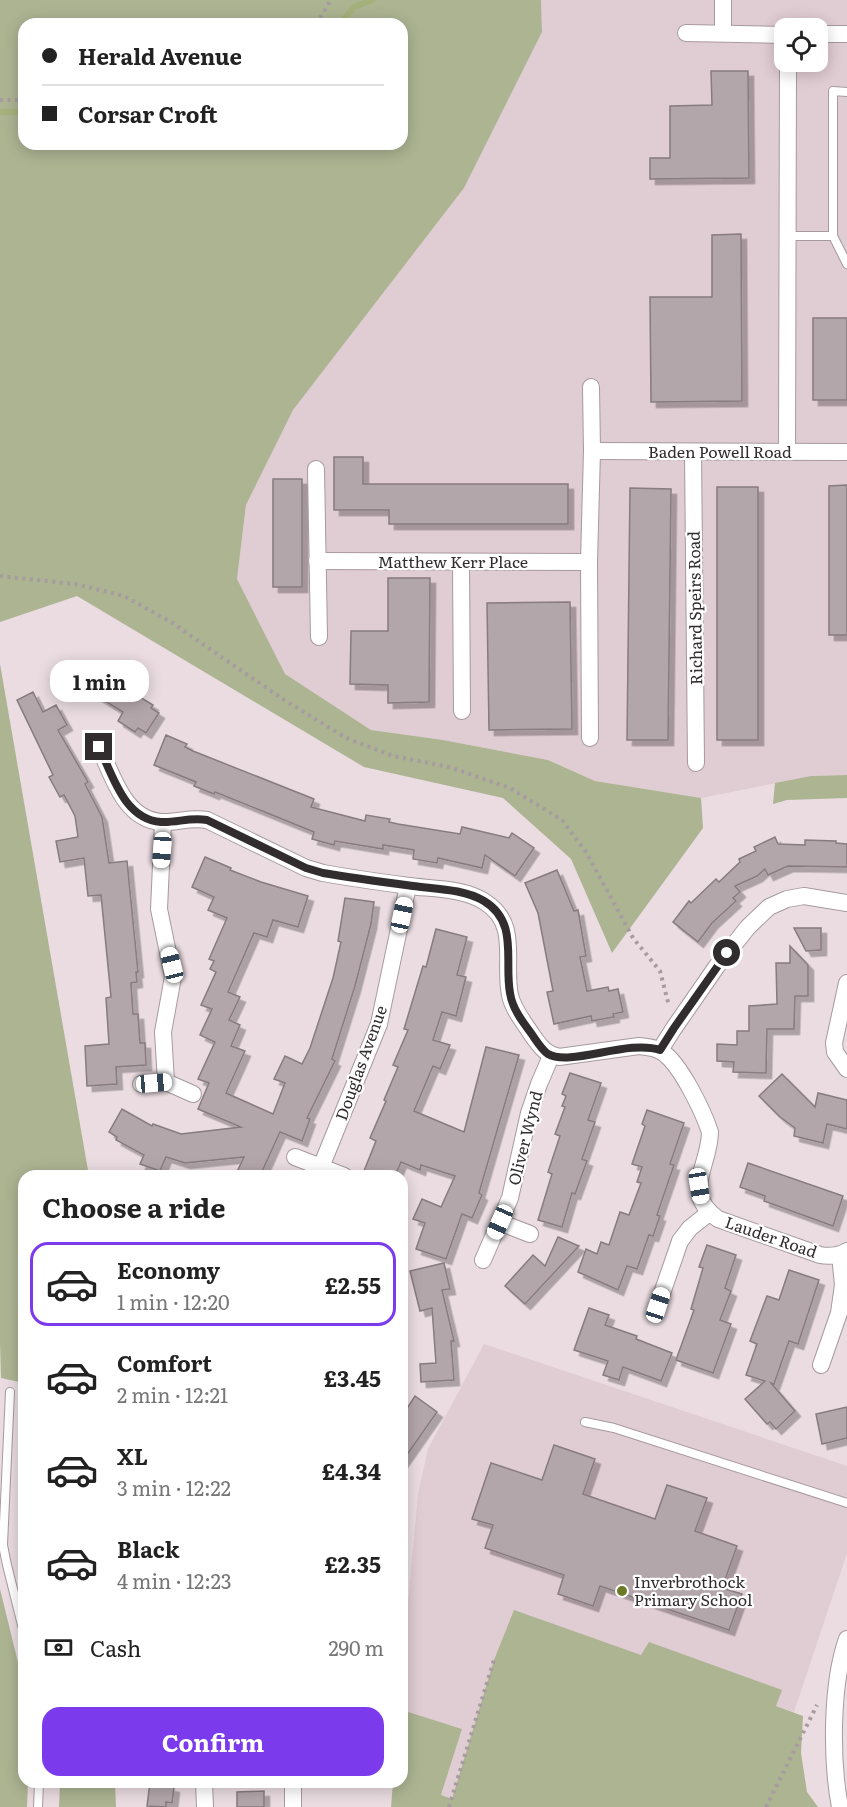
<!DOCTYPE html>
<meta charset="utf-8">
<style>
body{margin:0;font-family:Literata,serif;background:#f6f6f6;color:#222;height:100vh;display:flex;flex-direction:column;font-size:22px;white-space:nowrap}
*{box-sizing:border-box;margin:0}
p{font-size:20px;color:#767676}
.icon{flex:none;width:33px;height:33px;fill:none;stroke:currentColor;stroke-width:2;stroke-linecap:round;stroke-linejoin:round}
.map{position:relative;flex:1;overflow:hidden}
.panel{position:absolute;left:18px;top:1170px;width:390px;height:618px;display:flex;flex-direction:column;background:#fff;border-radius:18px;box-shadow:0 3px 15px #0003}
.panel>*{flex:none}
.hud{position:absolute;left:18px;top:18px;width:390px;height:132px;border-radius:18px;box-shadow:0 3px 15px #0003;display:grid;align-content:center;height:132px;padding:0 24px;background:#fff}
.fabs{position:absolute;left:774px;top:18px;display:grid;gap:12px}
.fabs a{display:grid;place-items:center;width:54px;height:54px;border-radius:12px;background:#fff;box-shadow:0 3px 15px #0003;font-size:30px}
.end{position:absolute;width:27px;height:27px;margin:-14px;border:8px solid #312c2e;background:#fff;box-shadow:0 0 0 3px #fff}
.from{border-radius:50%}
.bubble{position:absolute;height:42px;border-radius:18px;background:#fff;box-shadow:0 3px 15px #0003;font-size:20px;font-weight:700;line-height:42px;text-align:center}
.car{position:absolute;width:18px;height:36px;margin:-18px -9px;border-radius:8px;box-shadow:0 0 4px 2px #0007;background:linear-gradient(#fff 24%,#345 0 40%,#fff 0 76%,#345 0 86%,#fff 0)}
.hud b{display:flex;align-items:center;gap:21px;height:57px;font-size:22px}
.hud b+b{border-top:2px solid #e0e0e0}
.hud i{width:15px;height:15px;background:#222}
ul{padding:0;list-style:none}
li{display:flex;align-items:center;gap:18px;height:84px;margin:0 12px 9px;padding:0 12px;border:3px solid transparent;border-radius:18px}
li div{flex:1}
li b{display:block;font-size:22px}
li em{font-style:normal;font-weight:700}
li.selected{border-color:#7c3aed}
li>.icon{width:54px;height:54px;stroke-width:1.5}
h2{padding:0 24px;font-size:27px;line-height:72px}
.pay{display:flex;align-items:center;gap:15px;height:66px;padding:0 24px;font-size:22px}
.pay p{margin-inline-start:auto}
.action{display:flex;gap:12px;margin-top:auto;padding:12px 24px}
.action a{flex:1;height:69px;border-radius:18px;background:#7c3aed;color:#fff;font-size:24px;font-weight:700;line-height:69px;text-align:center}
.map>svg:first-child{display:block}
</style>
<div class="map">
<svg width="847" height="1807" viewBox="0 0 847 1807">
<defs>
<filter id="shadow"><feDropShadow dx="5.5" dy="5.5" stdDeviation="0" flood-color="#0004"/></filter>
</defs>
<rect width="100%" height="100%" fill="#eadce1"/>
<!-- built -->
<g fill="#e0ccd3" fill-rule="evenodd">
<path d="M541,0H847V775L811,776L701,798L595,781L548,760L443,740L371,730L285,675L237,579L246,505L293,410L464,188L542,32ZM784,28H818V62H784Z"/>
<path d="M484,1344L847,1466V1553L794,1712L776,1706L475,1807L441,1796L462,1729L402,1710V1669L418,1494L428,1449Z"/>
</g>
<!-- green -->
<g fill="#acb492" fill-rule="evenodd">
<path d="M0,0H541L542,32L464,188L293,410L246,505L237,579L285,674L371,730L443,740L548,760L595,781L701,798L703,828L612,953L571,859L503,798L364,767L77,596L0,622ZM24,24H402V144H24Z"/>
<path d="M0,664L89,1176H24V1383L1,1378L0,1342Z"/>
<path d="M847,775V798L787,800L773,804L775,783L811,776Z"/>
<path d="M0,1589L24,1687V1782H28L27,1807H0Z"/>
<path d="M514,1610L641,1655L649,1642L782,1690L776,1706L803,1716L801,1753L807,1792L818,1807H391L393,1782H402V1710L462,1729L441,1795L452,1799L494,1660Z"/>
<path d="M60,1782H115L116,1807H59Z"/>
</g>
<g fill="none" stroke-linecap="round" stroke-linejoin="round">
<!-- stream -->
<g stroke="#a5b17b" stroke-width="6">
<path d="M340,24L354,7L373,0"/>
<path d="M0,112H24"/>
</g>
</g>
<!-- building -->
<g fill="#b3a6ab" stroke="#877b7f" stroke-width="1.5" filter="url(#shadow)">
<path d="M711,71H748L749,178L650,179V158H670V106L712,105Z"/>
<path d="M741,234L742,401L651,402L650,297H712V235Z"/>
<rect x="813" y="318" width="34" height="82"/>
<path d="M334,457H363V484H568V524H389V510H334Z"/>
<rect x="273" y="479" width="29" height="108"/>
<path d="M847,485V635H829V486Z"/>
<rect x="717" y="487" width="41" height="253"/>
<path d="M630,488L671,489L668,740H627Z"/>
<path d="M388,578H430L429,702L388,703V685L350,684L351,631H388Z"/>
<path d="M570,602L572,729L489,730L487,603Z"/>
<path d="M101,668L122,681L120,685L153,705L151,708L159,713L146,733L138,728L135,732L118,721L123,712L87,690Z"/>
<path d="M33,692L43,712L56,705L67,725L58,730L88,782L85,784L102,817L109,863L127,861L138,972H136L137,982L131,983L133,1014H138L140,1043H145L146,1065L116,1067L117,1084L87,1086L85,1046L109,1044L106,998L111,997L101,895L88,896L84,858L60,862L56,841L78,837L75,816L64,795L60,797L49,777L53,775L17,700Z"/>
<path d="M166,735L187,744L185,747L193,751L314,799L311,807L365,821L366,815L390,819L389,822L398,824L460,834L462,827L509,838L512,833L534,848L515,876L485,855L482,868L438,858L437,863L413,859L414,850L383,845V849L335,841L334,845L312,839L314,832L215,792L214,794L194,786L196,782L154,765Z"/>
<path d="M775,837L778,844L805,845V840L836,841V843L847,844V867L788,866L768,875L765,869L757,876L735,886L740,892L733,898L736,901L712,923L698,942L673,922L689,901L691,903L716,879L719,882L740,862L739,859L756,851L754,847Z"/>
<path d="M205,857L231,868L230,870L261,882L308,896L298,927L273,920L267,937L254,933L228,992L240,997L229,1020L240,1025L231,1046L245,1051L226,1093L273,1114L285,1083L274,1079L285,1056L302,1064L310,1048L333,978L341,942L338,941L345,898L374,902L371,924L355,986L332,1059L335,1061L307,1118L310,1119L302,1141L280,1132L260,1176H235L244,1157L185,1163L166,1157L160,1171L140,1164L144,1155L116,1140L117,1137L109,1132L122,1109L152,1126L153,1124L181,1134L241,1127L198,1109L209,1083L198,1079L215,1042L200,1035L212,1009L201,1005L216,972L210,969L214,961L209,959L227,918L208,910L214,897L192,887Z"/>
<path d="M557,870L574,911L578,910L586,956L580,957L587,991L608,987L609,991L618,989L623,1012L613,1014L614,1017L592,1021L591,1016L554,1024L547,992L553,991L538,913L525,883Z"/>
<path d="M794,928H821V950L806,951Z"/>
<path d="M436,929L467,937L457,975L466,977L456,1016L442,1012L433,1040L450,1045L440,1069L433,1066L414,1111L464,1132L486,1047L519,1055L479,1193L482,1195L472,1218L462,1214L446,1259L416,1249L425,1223L413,1219L422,1199L441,1207L455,1176L421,1165L420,1170L401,1162L395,1176H362L376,1141L370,1138L386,1101L384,1100L398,1067L393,1065L408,1030L404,1029L423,966L426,967Z"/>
<path d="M790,946L808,965V996H795L794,1029H767L766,1073L733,1072L734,1062L717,1061V1044L737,1045V1031H749V1006L777,1004L776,963H790Z"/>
<path d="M570,1073L601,1083L588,1120L595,1122L582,1159L587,1161L575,1194L572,1193L562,1227L538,1220L552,1174L548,1172L560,1136L555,1134L565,1107L562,1106L566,1096L562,1094Z"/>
<path d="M782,1074L815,1107L818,1093L847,1100V1129L827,1124L823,1143L794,1136L795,1128L780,1117L759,1096Z"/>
<path d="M647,1110L684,1123L670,1164L674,1165L657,1215L660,1216L653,1236L649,1235L637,1269L627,1266L618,1290L578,1272L586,1249L597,1254L601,1242L609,1245L620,1212L629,1215L641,1183L637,1182L642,1167L632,1164L645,1126L642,1124Z"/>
<path d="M748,1163L843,1196L833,1226L764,1201L765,1196L740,1187Z"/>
<path d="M558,1237L579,1246L525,1304L505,1286L533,1255L545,1266Z"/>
<path d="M707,1245L736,1255L725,1288L731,1291L720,1320L731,1324L713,1373L676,1360L694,1310L691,1309L703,1268L699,1267Z"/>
<path d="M444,1263L450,1289L442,1290L454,1341H451L454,1380L421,1382L420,1364L436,1363L432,1308L420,1311L410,1271Z"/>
<path d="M789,1270L819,1280L798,1344L789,1341L774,1384L771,1383L795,1411L776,1429L770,1422L767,1424L745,1399L765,1381L746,1375L757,1344L750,1341L767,1296L779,1300Z"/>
<path d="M589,1308L609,1315L605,1325L637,1336L636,1339L672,1353L661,1381L623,1367L619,1380L603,1375L608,1361L574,1350Z"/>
<path d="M415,1396L437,1412L402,1462V1416Z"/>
<path d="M847,1407V1438L822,1444L816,1414Z"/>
<path d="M554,1445L595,1459L583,1494L655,1519L667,1485L707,1498L695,1531L737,1546L722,1588L742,1594L729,1630L600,1586L593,1606L558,1594L564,1575L485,1548L493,1525L472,1519L491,1463L542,1480Z"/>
<path d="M150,1782H168V1786L174,1787L172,1803L166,1802V1807L147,1806Z"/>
<path d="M264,1791V1807H237V1792Z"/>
</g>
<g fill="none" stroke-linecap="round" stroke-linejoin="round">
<defs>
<g id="lane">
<path d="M847,92L833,91V236L847,264"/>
<path d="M788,236H833"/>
<path d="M10,1392L3,1545L7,1565L24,1633"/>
<path d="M585,1422L614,1428L847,1503"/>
<path d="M38,1807L39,1782"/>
</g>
<g id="street">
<path d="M723,0V33"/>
<path d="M686,33L784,35"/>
<path d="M818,34H847"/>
<path d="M592,451L847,452"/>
<path d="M693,452L696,763"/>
<path d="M787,452L788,62"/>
<path d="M316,469L319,637"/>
<path d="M317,561L589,562"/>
<path d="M461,562L462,711"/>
<path d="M590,738L589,562L592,451L591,387"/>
<path d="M99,747C113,776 124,819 161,822C177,823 189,817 207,820L306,868L323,873C351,878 380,882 409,886C433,889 464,888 485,902C520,924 503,962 510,995C513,1010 524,1022 532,1035C540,1046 545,1054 559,1057L639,1046C647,1047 655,1047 662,1052C680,1063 703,1111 710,1132C710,1165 681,1193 718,1219L820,1255C830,1257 838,1256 847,1251"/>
<path d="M163,822L159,909L173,977L163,1032L166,1082"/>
<path d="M847,983L834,1043L835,1052L847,1069"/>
<path d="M660,1050L674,1028L717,966L748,927L769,907L787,899L804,896L847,903"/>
<path d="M141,1084L166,1082L193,1094"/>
<path d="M295,1157L344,1176"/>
<path d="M321,1167L379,1024L408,886"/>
<path d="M499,1222L530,1234"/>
<path d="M483,1260L510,1198L529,1113L539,1084L551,1056"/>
<path d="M658,1305L680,1241L690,1228L709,1213"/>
<path d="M821,1365L839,1313L843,1285L840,1255"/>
<path d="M204,1782L205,1807"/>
<path d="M293,1782V1807"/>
<path d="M840,1807C831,1760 831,1684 847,1639"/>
</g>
</defs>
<!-- lane casing -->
<use href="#lane" stroke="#a79a9e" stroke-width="10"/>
<!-- street casing -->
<use href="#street" stroke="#a79a9e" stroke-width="18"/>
<!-- path -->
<g stroke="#a69b9f" stroke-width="4" stroke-dasharray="3 4.5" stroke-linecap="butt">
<path d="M316,24L331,0"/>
<path d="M0,100H24"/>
<path d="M0,576L75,584L124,596L171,622L281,698L346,738L393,756L449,767L510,788L562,820L586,852L633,938L660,971L669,1006"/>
<path d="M449,1807L494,1660"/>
<path d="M766,1807L817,1705"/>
</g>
<!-- lane -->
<use href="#lane" stroke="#fff" stroke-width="8"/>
<!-- street -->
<use href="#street" stroke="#fff" stroke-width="16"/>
</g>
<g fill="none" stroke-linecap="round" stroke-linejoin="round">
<!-- route -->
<path stroke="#312c2e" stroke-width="8" d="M99,747C113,776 124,819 161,822C177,823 189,817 207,820L306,868L323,873C353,878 383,882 413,886C436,889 464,889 484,901C519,922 504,961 510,993C512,1008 522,1021 531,1033C536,1040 541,1049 548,1054C570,1067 628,1039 660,1050L674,1028L727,953"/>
</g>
<!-- markers -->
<circle fill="#6c7a28" stroke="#fff" stroke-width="2" cx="622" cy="1591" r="6"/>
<g text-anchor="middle" stroke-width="4.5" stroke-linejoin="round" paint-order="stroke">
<!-- street labels -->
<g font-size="16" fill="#312c2e" stroke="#fff">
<text x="720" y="458">Baden Powell Road</text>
<text x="453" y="568">Matthew Kerr Place</text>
<text transform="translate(695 608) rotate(-91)" y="6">Richard Speirs Road</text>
<text transform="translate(361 1063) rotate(-70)" y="6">Douglas Avenue</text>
<text transform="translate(525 1138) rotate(-76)" y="6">Oliver Wynd</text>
<text transform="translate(771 1237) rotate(19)" y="6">Lauder Road</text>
</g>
<!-- poi labels -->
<g font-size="16" fill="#312c2e" stroke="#fff" text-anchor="start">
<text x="634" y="1588">Inverbrothock<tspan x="634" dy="18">Primary School</tspan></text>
</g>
</g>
</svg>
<div class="fabs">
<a><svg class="icon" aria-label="locate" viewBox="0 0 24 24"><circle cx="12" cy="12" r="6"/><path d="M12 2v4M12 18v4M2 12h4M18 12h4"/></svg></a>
</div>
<i class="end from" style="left:727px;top:953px"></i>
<i class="end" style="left:99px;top:747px"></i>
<div class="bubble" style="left:50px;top:660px;width:99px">1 min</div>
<i class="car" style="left:162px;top:850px;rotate:184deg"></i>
<i class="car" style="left:402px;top:915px;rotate:12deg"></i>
<i class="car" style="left:172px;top:965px;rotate:346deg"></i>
<i class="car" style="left:154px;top:1083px;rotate:85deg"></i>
<i class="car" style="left:699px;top:1186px;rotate:171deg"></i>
<i class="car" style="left:500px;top:1222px;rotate:204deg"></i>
<i class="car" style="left:658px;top:1305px;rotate:18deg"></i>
<div class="hud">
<b><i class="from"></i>Herald Avenue</b>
<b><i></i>Corsar Croft</b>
</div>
<section class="panel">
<h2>Choose a ride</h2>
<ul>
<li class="selected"><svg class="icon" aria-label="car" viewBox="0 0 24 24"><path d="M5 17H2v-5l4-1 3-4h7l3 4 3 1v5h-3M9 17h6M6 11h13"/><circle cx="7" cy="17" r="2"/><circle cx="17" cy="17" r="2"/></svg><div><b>Economy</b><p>1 min · 12:20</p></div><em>£2.55</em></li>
<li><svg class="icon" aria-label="car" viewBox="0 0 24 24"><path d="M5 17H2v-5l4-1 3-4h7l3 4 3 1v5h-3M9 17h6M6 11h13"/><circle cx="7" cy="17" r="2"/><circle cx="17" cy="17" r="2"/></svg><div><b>Comfort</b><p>2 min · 12:21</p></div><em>£3.45</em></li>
<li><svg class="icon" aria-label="car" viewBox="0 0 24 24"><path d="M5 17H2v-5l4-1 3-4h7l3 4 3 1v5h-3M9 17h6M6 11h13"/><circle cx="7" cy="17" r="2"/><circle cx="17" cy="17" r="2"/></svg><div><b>XL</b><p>3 min · 12:22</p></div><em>£4.34</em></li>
<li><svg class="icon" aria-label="car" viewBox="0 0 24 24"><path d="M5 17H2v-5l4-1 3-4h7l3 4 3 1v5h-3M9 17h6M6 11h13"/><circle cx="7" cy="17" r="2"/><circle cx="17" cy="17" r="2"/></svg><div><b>Black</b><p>4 min · 12:23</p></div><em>£2.35</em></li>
</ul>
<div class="pay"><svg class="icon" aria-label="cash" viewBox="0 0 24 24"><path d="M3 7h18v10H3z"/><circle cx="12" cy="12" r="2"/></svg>Cash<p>290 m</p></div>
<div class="action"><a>Confirm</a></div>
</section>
</div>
